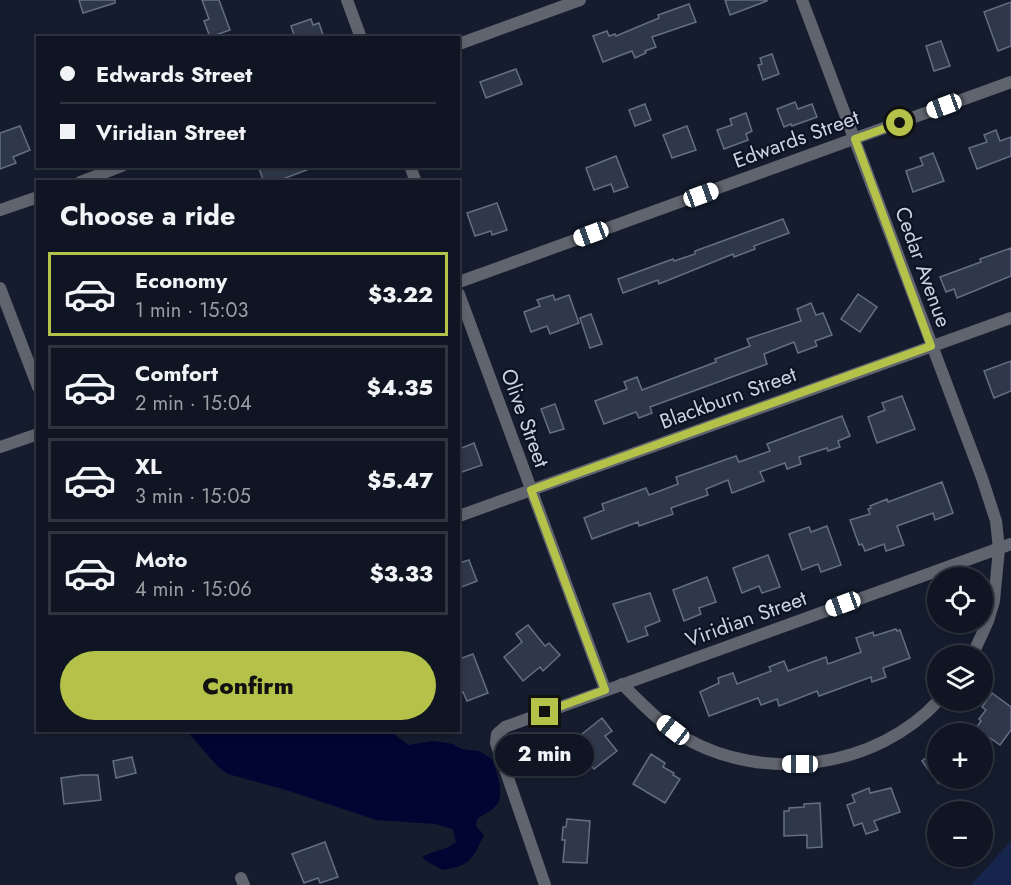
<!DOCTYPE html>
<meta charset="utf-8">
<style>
body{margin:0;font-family:Jost,sans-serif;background:#1d222f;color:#f1f3f6;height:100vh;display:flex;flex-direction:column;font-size:22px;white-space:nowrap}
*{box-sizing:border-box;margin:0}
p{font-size:20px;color:#9b9fa5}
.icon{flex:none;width:33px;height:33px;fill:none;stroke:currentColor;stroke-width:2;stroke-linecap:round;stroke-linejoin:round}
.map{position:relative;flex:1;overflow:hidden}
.sheet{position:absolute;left:36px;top:180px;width:424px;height:552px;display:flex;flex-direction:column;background:#0f1522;border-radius:0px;box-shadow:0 3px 9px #0003,0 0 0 2px #2f3440}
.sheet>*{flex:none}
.top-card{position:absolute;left:36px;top:36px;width:424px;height:132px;border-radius:0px;box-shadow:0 3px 9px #0003,0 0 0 2px #2f3440;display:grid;align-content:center;height:132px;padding:0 24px;background:#0f1522}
.controls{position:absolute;left:927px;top:567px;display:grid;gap:12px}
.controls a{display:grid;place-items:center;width:66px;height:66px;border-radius:50%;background:#0f1522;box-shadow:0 3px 9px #0003,0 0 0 2px #2f3440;font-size:30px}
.end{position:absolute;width:27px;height:27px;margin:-14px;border:8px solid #b4c24a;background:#111;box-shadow:0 0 0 3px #111}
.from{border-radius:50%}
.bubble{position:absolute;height:42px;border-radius:21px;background:#0f1522;box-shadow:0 3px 9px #0003,0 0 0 2px #2f3440;font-size:20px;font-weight:800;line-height:42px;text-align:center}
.car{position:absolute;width:18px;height:36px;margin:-18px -9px;border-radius:8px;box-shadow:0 0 4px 2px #0007;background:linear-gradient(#fff 24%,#345 0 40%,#fff 0 76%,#345 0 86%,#fff 0)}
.top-card b{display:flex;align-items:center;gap:21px;height:57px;font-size:22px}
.top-card b+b{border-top:2px solid #2f3440}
.top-card i{width:15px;height:15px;background:#f1f3f6}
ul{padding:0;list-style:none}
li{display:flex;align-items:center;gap:18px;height:84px;margin:0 12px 9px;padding:0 12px;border:3px solid #2f3440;border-radius:0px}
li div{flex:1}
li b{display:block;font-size:22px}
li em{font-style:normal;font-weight:800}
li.current{border-color:#b4c24a}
li>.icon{width:54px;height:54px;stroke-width:1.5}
h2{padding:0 24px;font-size:27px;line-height:72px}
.primary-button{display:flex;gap:12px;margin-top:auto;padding:12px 24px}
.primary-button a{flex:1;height:69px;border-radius:36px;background:#b4c24a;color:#111;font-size:24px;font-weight:800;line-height:69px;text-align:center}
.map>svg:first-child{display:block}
</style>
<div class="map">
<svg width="1011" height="885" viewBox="0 0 1011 885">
<rect width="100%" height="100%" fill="#141c2e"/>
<!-- green -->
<path fill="#16254b" d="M1011,841V885H971Z"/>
<!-- water -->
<path fill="#010532" d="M390,731L408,745L434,741L453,744L462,749L479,751L492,759C496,770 503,789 499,801C496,809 484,814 477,819L476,826L484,835C472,860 470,866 442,870C436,865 427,863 422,857C434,850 445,851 456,842L453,829L435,824L376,820L286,790L228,774L218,767L187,731Z"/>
<!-- building -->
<g fill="#2f384b" stroke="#656f84" stroke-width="1.5">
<path d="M79,0H115V3L83,13Z"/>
<path d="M202,0H219L230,30L210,37L204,21L209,19Z"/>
<path d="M725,0H767V1L730,15Z"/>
<path d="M1011,2V46L998,51L984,12Z"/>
<path d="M689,4L696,22L652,37L656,47L645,51L646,53L635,58L632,51L603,62L593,36L607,31L609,36L615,34L616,36L659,18L658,15Z"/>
<path d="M311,19L313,25L319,23L324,38H295L291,26Z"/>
<path d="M941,41L950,66L934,71L926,46Z"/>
<path d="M772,54L779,74L763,80L758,65L762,64L760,58Z"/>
<path d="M516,69L522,84L486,98L480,82Z"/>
<path d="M795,102L798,109L812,104L817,117L792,126L791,124L784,127L777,109Z"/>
<path d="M645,104L651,120L635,126L629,110Z"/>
<path d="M746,113L752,131L746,134L748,140L724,149L717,130L732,125L730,119Z"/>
<path d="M20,126L30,150L13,157L16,163L0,169V133Z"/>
<path d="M687,126L696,150L672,158L663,135Z"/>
<path d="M996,130L1000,141L1011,137V156L977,169L969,148L987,142L984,135Z"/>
<path d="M933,153L944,181L913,192L906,171L923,165L920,158Z"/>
<path d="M616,156L628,187L614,192L611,184L594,190L586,168Z"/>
<path d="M258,166H312V168L275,182H264Z"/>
<path d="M497,203L507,230L492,235L491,231L475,236L467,213Z"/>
<path d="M783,219L789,233L754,246L755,249L734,257L733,254L659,284L658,280L623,293L618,279L673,259L674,261L695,254V251Z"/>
<path d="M1011,248V276L957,298L954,289L946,292L940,277L981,262L980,259Z"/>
<path d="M858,294L877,307L860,332L841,319Z"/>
<path d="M553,295L555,300L569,295L579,323L550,334L547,326L531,332L524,312L540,306L537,300Z"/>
<path d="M811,303L816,315L823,313L832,335L815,341L817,346L798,353L794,342L764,354L767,364L650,407L652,413L639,418L636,412L604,424L595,401L627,389L624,382L637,377L642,390L716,362L715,359L750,346L747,339L801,321L797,309Z"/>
<path d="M591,314L602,344L590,348L580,318Z"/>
<path d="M1011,361V391L994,398L984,371Z"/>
<path d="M902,396L915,429L877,443L868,417L885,410L882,403Z"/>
<path d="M555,404L564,429L550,433L541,409Z"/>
<path d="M842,416L850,436L838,441L840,447L828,451L827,448L799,457L801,464L787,469L785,463L760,472L764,481L732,493L728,480L706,489L708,495L671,508L673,514L639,526L638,522L592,539L584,518L604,510L602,504L646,488L649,495L678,484L676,477L736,456L739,462L770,451L767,444Z"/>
<path d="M474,443L482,465L459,473V449Z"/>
<path d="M942,482L953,513L935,520L933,513L897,526L904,545L886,551L884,544L865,551L862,544L859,545L850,520L870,514L868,509L871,508L870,506L887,499L888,502Z"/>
<path d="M827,526L841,565L821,572L818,564L802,570L789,534L809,527L811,532Z"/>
<path d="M768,555L780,587L762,593L759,586L742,593L733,568Z"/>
<path d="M469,560L477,581L459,588V563Z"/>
<path d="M707,577L716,602L699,608L701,614L684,621L673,590Z"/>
<path d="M650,593L660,621L645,627L648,635L628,642L613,604Z"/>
<path d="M528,625L545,646L549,643L560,655L543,671L540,667L523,681L504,657L522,642L516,634Z"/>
<path d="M896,629L897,631L900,630L910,658L883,668L886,677L872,682L871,677L819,696L817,691L779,706L777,699L761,705L758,698L709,716L700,692L719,683L718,678L733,673L737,684L771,671L769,667L784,661L788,671L826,657L828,664L861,652L856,638L873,632L874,636Z"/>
<path d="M473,654L488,693L467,701L463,692L459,694V659Z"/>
<path d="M992,693L1011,707V730L1000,745L976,728L981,721L979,719L986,710L982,707Z"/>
<path d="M602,718L612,731L605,736L617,751L594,769L572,742Z"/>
<path d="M651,754L665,763L663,767L674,773L673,775L680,779L665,803L633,784Z"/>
<path d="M931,754L938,763V783L922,761Z"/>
<path d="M132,757L136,773L116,778L113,761Z"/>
<path d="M82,775H98L101,800L64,804L61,778Z"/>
<path d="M869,788L870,793L891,788L900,812L874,821L878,830L866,834L862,823L854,826L847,805L855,802L852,795Z"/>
<path d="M820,803L822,847L807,848V835L784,836V811H789V808L804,807V804Z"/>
<path d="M567,819L590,821L587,863L563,862L565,840H562L563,827H566Z"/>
<path d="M325,842L338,877L320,883L318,878L304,883L292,854Z"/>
</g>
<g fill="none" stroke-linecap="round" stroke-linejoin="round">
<!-- minor -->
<g stroke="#60646e" stroke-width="12">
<path d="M347,0L361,38"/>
<path d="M802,0L982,478L996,521L999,549L994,601L988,621L972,656"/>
<path d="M459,44L580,0"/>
<path d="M410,166L416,182"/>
<path d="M80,182L122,166"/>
<path d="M0,210L38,197"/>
<path d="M459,282L1011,82"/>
<path d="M0,288L38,387"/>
<path d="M459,294L605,689"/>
<path d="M0,447L38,434"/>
<path d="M459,516L1011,318"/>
<path d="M622,684C641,703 661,724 685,738C765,784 877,768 939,700"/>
<path d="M241,878L244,885"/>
<path d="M545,885L496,743L497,734L505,727L1011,544"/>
</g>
</g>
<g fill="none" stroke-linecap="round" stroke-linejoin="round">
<!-- route -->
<path stroke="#b4c24a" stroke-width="8" d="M545,712L605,690L531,490L931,346L855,139L900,123"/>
</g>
<g text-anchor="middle" stroke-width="4.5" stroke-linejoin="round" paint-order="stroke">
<!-- street labels -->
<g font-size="21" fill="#ccd2de" stroke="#0c1324">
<text transform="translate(796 139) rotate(-20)" y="7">Edwards Street</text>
<text transform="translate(923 267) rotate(70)" y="7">Cedar Avenue</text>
<text transform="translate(728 398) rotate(-20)" y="7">Blackburn Street</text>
<text transform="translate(525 418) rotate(70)" y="7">Olive Street</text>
<text transform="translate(746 619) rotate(-20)" y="7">Viridian Street</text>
</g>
</g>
</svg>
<div class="controls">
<a><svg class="icon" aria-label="locate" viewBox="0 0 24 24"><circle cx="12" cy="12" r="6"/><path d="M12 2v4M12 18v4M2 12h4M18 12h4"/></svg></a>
<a><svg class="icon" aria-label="layers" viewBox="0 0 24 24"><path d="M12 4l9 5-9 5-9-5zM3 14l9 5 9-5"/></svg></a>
<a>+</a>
<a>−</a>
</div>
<i class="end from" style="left:900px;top:123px"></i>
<i class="end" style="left:545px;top:712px"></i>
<div class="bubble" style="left:495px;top:734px;width:99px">2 min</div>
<i class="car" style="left:944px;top:106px;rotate:250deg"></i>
<i class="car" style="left:701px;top:195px;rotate:70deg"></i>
<i class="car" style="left:591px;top:234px;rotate:250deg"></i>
<i class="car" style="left:843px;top:604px;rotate:250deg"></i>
<i class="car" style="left:673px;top:730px;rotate:308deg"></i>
<i class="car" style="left:800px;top:764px;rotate:270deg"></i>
<div class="top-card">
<b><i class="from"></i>Edwards Street</b>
<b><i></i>Viridian Street</b>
</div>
<section class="sheet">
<h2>Choose a ride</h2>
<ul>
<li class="current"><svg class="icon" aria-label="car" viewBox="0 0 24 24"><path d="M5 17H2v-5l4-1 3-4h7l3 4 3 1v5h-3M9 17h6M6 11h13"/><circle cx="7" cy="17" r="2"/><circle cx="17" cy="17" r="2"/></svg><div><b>Economy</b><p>1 min · 15:03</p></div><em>$3.22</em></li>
<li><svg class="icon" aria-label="car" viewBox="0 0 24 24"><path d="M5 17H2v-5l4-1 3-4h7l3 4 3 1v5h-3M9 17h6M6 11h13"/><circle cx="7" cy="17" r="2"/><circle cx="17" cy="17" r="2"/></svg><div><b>Comfort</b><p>2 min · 15:04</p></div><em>$4.35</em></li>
<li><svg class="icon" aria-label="car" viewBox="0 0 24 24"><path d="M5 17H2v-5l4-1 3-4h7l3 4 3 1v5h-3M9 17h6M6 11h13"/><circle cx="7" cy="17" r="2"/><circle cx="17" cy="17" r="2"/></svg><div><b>XL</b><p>3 min · 15:05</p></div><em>$5.47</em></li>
<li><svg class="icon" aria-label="car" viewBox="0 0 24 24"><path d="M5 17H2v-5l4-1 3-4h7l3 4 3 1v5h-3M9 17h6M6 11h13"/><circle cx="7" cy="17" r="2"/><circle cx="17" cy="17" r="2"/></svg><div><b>Moto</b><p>4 min · 15:06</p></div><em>$3.33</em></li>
</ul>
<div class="primary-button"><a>Confirm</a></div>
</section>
</div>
